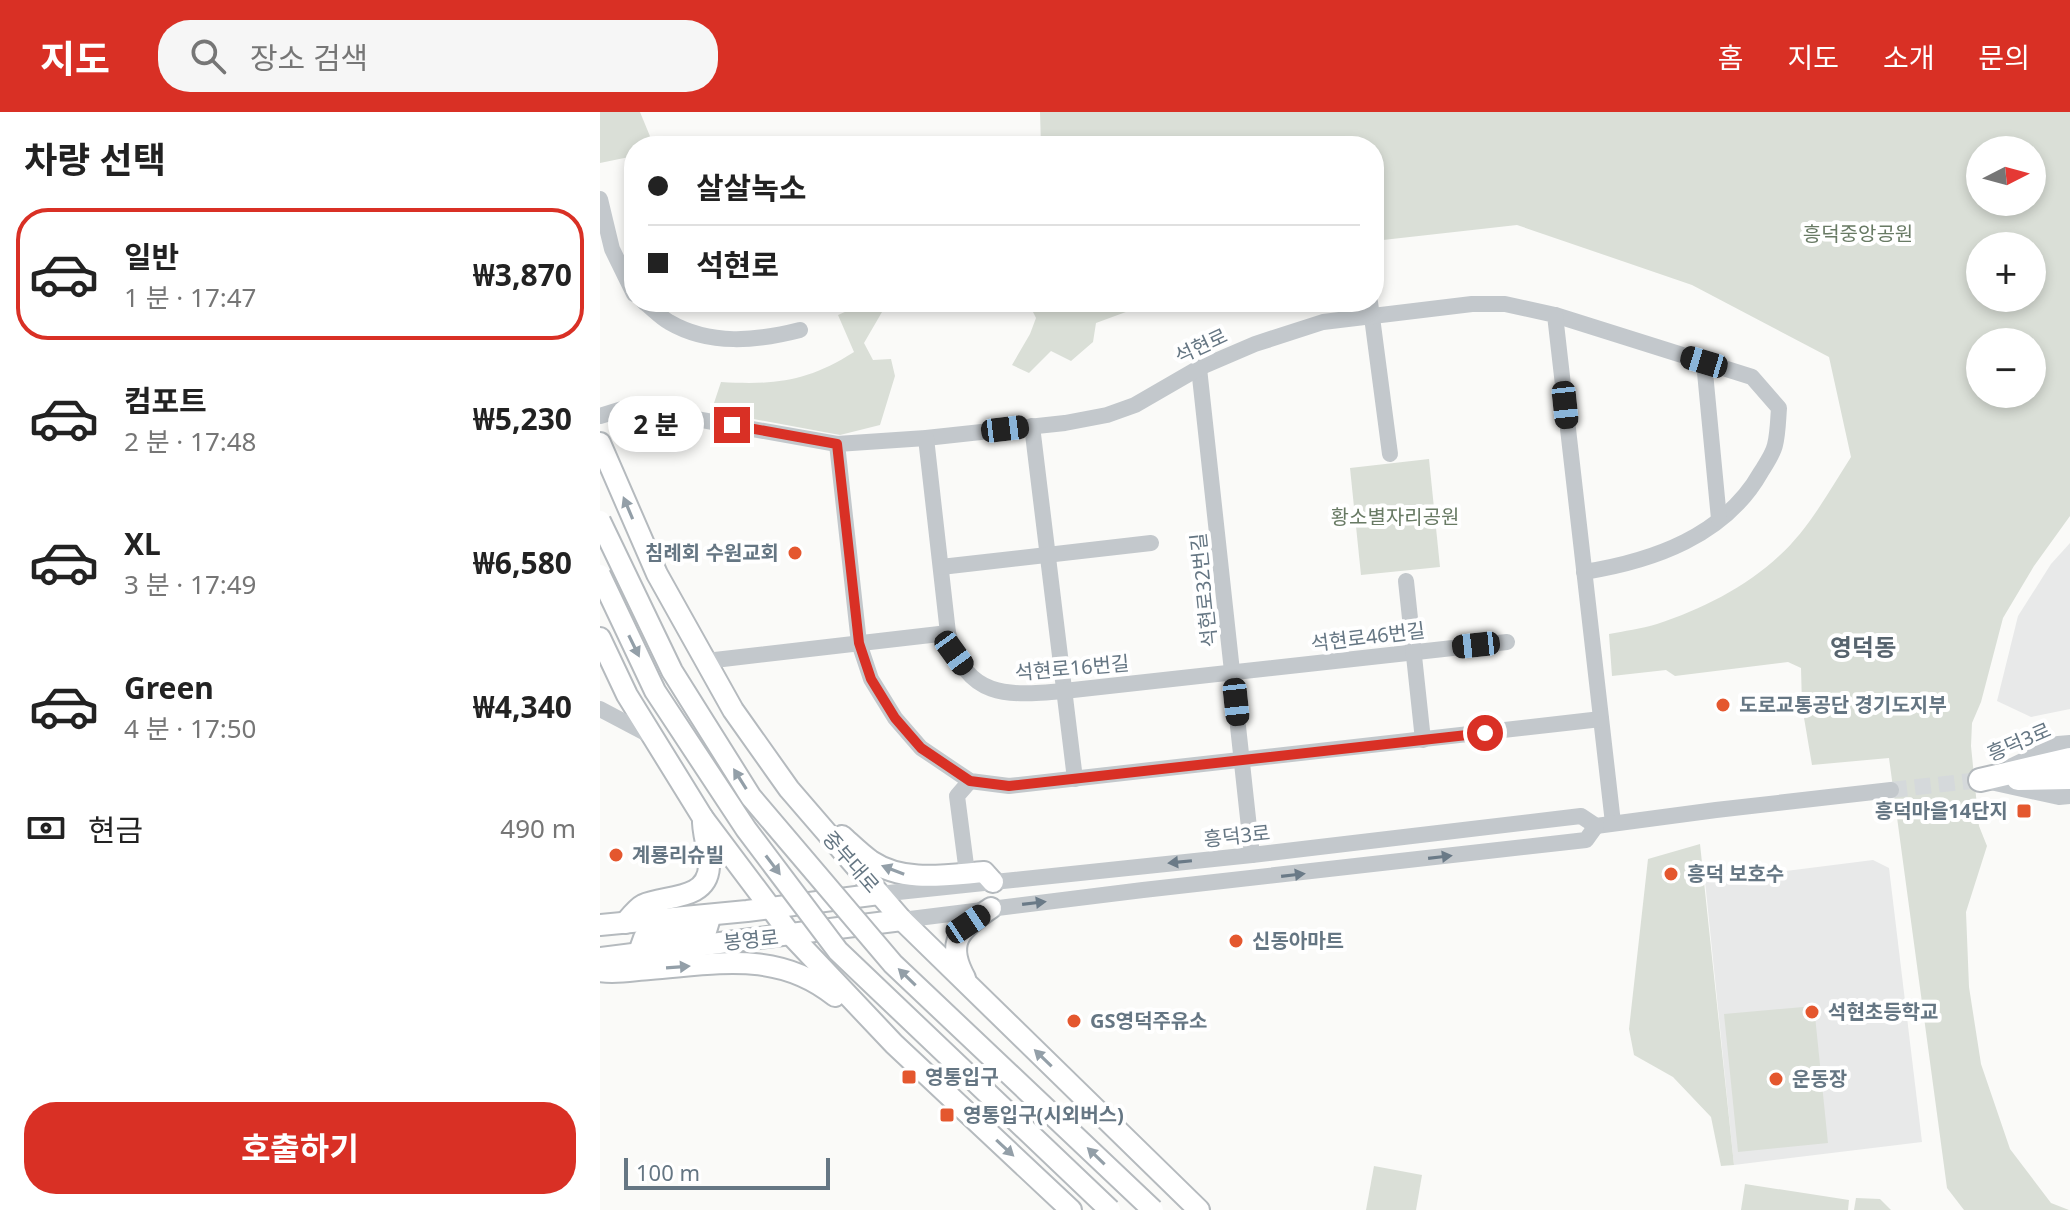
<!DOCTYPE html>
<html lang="ko">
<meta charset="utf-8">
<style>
body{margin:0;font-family:"Noto Sans","Noto Sans KR",sans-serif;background:#f6f6f6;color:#222;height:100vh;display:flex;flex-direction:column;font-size:30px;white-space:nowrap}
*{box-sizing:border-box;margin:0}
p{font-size:26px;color:#767676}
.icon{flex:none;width:44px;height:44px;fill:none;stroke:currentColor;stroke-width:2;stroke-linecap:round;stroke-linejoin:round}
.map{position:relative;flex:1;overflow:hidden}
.details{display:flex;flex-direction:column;background:#fff;width:600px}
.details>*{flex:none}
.hud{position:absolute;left:24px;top:24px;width:760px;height:176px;border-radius:32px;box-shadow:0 4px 12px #0003;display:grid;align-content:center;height:176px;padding:0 24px;background:#fff}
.needle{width:52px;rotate:84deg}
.fabs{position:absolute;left:1366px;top:24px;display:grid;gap:16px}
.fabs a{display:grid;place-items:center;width:80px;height:80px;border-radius:50%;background:#fff;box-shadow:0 4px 12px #0003;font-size:40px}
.scale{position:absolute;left:24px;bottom:20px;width:206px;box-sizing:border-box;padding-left:8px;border:4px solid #657683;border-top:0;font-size:22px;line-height:28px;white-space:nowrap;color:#657683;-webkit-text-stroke:6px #fff;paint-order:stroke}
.end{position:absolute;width:36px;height:36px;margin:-18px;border:10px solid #d93025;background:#fff;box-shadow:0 0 0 4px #fff}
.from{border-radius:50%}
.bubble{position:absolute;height:56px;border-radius:28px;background:#fff;box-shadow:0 4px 12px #0003;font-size:26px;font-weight:700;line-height:56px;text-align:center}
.car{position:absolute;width:24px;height:48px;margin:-24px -12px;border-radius:10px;box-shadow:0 0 6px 2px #0007;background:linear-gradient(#222 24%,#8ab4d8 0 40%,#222 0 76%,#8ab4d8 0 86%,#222 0)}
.hud b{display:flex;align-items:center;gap:28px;height:76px;font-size:30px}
.hud b+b{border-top:2px solid #e0e0e0}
.hud i{width:20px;height:20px;background:#222}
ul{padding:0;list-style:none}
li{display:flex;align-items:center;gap:24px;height:132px;margin:0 16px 12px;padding:0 8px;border:4px solid transparent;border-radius:32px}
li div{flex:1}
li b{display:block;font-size:30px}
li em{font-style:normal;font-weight:700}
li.active{border-color:#d93025}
li>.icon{width:72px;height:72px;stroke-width:1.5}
h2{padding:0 24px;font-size:36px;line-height:96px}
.pay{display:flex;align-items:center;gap:20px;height:88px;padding:0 24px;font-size:30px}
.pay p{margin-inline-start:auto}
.primary-button{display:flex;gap:16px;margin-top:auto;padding:16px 24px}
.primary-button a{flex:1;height:92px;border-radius:32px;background:#d93025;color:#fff;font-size:32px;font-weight:700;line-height:92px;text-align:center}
header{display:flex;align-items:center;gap:48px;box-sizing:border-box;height:112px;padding:0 40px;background:#d93025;color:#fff}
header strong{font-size:38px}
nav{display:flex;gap:44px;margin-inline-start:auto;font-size:28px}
.search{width:560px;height:72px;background:#f6f6f6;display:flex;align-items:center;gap:20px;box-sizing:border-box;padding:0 28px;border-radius:32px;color:#767676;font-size:30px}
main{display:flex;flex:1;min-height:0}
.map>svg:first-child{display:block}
</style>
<header>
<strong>지도</strong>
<div class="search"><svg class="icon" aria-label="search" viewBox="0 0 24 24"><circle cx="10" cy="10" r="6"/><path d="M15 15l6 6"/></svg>장소 검색</div>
<nav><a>홈</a><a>지도</a><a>소개</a><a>문의</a></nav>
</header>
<main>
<section class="details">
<h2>차량 선택</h2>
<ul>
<li class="active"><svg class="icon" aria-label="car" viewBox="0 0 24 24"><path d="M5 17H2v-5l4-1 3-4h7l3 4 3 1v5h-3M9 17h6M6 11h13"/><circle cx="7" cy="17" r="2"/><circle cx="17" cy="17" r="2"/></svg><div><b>일반</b><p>1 분 · 17:47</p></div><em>₩3,870</em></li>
<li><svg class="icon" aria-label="car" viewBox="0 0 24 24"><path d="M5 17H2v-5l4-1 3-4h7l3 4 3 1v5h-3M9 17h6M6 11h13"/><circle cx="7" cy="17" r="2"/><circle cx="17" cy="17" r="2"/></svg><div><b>컴포트</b><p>2 분 · 17:48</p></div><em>₩5,230</em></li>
<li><svg class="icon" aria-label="car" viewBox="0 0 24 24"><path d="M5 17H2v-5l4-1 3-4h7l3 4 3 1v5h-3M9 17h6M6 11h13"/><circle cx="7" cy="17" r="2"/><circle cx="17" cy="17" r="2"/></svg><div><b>XL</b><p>3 분 · 17:49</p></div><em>₩6,580</em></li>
<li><svg class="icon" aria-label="car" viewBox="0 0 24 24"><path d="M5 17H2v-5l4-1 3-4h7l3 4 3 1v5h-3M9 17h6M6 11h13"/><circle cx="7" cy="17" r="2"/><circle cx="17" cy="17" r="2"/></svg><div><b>Green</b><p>4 분 · 17:50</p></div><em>₩4,340</em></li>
</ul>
<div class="pay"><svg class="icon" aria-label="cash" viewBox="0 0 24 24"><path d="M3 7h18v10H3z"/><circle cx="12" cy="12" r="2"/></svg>현금<p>490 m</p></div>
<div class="primary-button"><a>호출하기</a></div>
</section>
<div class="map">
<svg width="1470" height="1098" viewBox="0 0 1470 1098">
<rect width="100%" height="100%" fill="#fafaf8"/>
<!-- built -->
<g fill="#e8e9e9">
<path d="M1470,431V597L1431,605L1397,589L1418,504L1451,452Z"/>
<path d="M1273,748L1289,756L1322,1030L1134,1053L1105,769Z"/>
</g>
<!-- green -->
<g fill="#dadfd7" fill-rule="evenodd">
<path d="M0,0H40L54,34H34V44L0,51Z"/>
<path d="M440,0H1470V404L1434,454L1403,506L1381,590L1372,611L1371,634L1379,714L1387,734L1366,800L1369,875L1381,952L1410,1037L1451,1091L1469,1098H1364L1347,1076L1289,646L1212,653L1202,594L1201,556L1188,550L1075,564L1066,558L1012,564L1009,522C1024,519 1041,517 1057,512C1100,498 1146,475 1179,444C1209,417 1229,379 1251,345L1229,245L1092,173L917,113L774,129V34H441ZM1380,38H1432V90H1380ZM1380,134H1432V186H1380ZM1380,230H1432V282H1380Z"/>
<path d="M267,190H300L282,200L264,231L273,248L291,247L295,264L280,313L240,323L132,303L113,294L121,270C174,273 207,270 254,240L238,203Z"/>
<path d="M428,190H553L496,211L493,230L471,249L451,239L429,261L412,253L430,222L436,206Z"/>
<path d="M829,347L840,455L761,463L750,356Z"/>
<path d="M1100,732L1134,1053L1121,1054L1111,1005L1073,965L1034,943L1029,917L1048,747Z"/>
<path d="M1214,894L1228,1031L1138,1040L1124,902Z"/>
<path d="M774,1054L822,1063L816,1098H766Z"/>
<path d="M1145,1072L1249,1088L1248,1098H1141Z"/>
<path d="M1256,1086L1280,1087L1291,1098H1254Z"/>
</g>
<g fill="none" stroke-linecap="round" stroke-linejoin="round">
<!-- minor-tunnel -->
<path stroke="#d5d9db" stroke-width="16" stroke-dasharray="16 8" stroke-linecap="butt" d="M1291,678L1380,668"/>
<defs>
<g id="major">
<path d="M0,331L57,462L133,598L189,677L302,808L599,1098"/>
<path d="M0,526L27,583L103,706L191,823L294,932L471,1098"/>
<path d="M242,724C251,732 261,742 271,749C304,771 346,763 384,760L393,770"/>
<path d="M25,811C30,805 37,796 43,793C65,783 107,789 109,755C110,738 102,723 103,706"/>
<path d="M0,813L147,799L279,782"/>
<path d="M39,840L44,826L106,819L109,809"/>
<path d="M0,846L302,808"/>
<path d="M0,859C15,862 34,858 50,857C117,852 178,838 235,884"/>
<path d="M365,866C345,830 360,817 391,796"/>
</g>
<g id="highway">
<path d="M1418,667L1470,666"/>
<path d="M1380,668L1470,647"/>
</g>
</defs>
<!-- major casing -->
<use href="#major" stroke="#b5babe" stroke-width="24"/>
<!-- highway casing -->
<use href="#highway" stroke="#b4b9bd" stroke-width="26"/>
<!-- minor -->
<g stroke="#c3c8cc" stroke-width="16">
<path d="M0,87L12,137L34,182"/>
<path d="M44,190C52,196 60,205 69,210C110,234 157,229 200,218"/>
<path d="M770,190L790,342"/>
<path d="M955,203L1152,265L1179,296C1178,308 1178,321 1175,333C1173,342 1166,352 1161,360C1125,424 1053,449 984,460"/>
<path d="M1104,250L1119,407"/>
<path d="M599,256L652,743"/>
<path d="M0,304L29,295L237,332L326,326L465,311L507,303L535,293L599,256L655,232L723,210L872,192H905L955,203L1013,711"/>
<path d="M432,314L475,667"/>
<path d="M326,326L348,521C367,587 406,584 464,579L907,530"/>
<path d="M237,332L259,531L271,567L295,606L321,636L370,669L409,674L1001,607"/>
<path d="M341,455L551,431"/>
<path d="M806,469L823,628"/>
<path d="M106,549L348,521"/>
<path d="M0,597L53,625"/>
<path d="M1412,654L1458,632L1470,631"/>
<path d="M1386,669L1459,685L1470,684"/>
<path d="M367,761L357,684L370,669"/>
<path d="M279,782L652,743L981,704L996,714L1116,698L1291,678"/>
<path d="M302,808L543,778L986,728L996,714"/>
</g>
<!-- major -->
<use href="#major" stroke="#fff" stroke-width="20"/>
<!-- highway -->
<use href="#highway" stroke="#fff" stroke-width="22"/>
<defs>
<g id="major-bridge">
<path d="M0,409L72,559L151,685L293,852L553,1098"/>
<path d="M0,463L55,579L146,717L238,839L510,1098"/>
</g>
</defs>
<!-- major-bridge casing -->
<use href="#major-bridge" stroke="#b5babe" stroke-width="24" stroke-linecap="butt"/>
<!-- major-bridge -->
<use href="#major-bridge" stroke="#fff" stroke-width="20"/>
</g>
<!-- one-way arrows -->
<defs><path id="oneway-solid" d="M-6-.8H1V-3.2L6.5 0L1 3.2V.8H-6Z" transform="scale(2)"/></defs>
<g fill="#939fa8">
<use href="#oneway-solid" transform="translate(28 396) rotate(-113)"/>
<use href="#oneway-solid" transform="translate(34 534) rotate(64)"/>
<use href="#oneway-solid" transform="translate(140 667) rotate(-122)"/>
<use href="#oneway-solid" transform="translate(173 753) rotate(53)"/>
<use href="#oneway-solid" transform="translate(293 758) rotate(-159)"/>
<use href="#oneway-solid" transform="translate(78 855) rotate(-4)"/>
<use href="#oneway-solid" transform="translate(307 865) rotate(-136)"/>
<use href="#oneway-solid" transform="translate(443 946) rotate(-136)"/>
<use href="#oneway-solid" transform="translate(405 1036) rotate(43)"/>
<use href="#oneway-solid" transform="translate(496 1044) rotate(-136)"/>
</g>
<g fill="#6a7a87">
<use href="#oneway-solid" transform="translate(840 745) rotate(-7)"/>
<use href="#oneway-solid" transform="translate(580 750) rotate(174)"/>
<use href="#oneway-solid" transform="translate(693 763) rotate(-7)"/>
<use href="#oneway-solid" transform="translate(434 791) rotate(-7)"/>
</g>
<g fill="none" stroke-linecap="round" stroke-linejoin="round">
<!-- route -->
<path stroke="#d93025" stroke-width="10" d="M132,313L237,332L259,531L271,567L295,606L321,636L370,669L409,674L885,621"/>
</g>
<!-- markers -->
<g fill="#e4572e" stroke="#fff" stroke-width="3">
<circle cx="195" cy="441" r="8"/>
<circle cx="1123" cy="593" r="8"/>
<rect x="1416" y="691" width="16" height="16" rx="4"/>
<circle cx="16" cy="743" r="8"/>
<circle cx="1071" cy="762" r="8"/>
<circle cx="636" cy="829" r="8"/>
<circle cx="1212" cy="900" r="8"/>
<circle cx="474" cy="909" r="8"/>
<rect x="301" y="957" width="16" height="16" rx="4"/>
<circle cx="1176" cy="967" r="8"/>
<rect x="339" y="995" width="16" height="16" rx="4"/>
</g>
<g text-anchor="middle" stroke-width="8" stroke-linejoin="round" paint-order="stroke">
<!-- park labels -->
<g font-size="20" fill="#687a64" stroke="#fff">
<text x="1258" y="129">흥덕중앙공원</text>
<text x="795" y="412">황소별자리공원</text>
</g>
<!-- street labels -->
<g font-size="20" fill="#657683" stroke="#fff">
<text transform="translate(601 234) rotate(-25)" y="7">석현로</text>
<text transform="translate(604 478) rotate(-96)" y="7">석현로32번길</text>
<text transform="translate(768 525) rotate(-7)" y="7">석현로46번길</text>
<text transform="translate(472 556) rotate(-5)" y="7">석현로16번길</text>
<text transform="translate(1419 630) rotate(-23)" y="7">흥덕3로</text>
<text transform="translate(637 724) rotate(-6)" y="7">흥덕3로</text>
<text transform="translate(251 750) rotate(49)" y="7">중부대로</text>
<text transform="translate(151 828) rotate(-6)" y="7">봉영로</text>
</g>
<!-- poi labels -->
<g font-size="20" font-weight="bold" fill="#657683" stroke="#fff" text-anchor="start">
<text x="179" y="448" text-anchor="end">침례회 수원교회</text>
<text x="1139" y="600">도로교통공단 경기도지부</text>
<text x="1408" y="706" text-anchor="end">흥덕마을14단지</text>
<text x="32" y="750">계룡리슈빌</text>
<text x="1087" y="769">흥덕 보호수</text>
<text x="652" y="836">신동아마트</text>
<text x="1228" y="907">석현초등학교</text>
<text x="490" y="916">GS영덕주유소</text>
<text x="325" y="972">영통입구</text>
<text x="1192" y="974">운동장</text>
<text x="363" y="1010">영통입구(시외버스)</text>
</g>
<!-- quarter labels -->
<g font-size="24" font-weight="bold" fill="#57646e" stroke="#fff">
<text x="1263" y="544">영덕동</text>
</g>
</g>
</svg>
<div class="fabs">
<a><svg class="needle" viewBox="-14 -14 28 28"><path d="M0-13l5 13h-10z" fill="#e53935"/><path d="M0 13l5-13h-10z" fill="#767676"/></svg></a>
<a>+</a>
<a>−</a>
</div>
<div class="scale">100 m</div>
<i class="end from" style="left:885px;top:621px"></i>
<i class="end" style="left:132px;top:313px"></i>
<div class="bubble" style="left:8px;top:284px;width:96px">2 분</div>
<i class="car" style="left:1104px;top:250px;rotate:287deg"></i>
<i class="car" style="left:965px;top:293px;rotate:174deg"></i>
<i class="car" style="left:405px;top:317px;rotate:83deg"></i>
<i class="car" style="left:876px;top:533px;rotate:264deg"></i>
<i class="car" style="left:354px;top:541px;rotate:144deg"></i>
<i class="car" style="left:636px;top:590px;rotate:174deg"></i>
<i class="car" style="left:368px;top:812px;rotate:56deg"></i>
<div class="hud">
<b><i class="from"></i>살살녹소</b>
<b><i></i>석현로</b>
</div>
</div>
</main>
